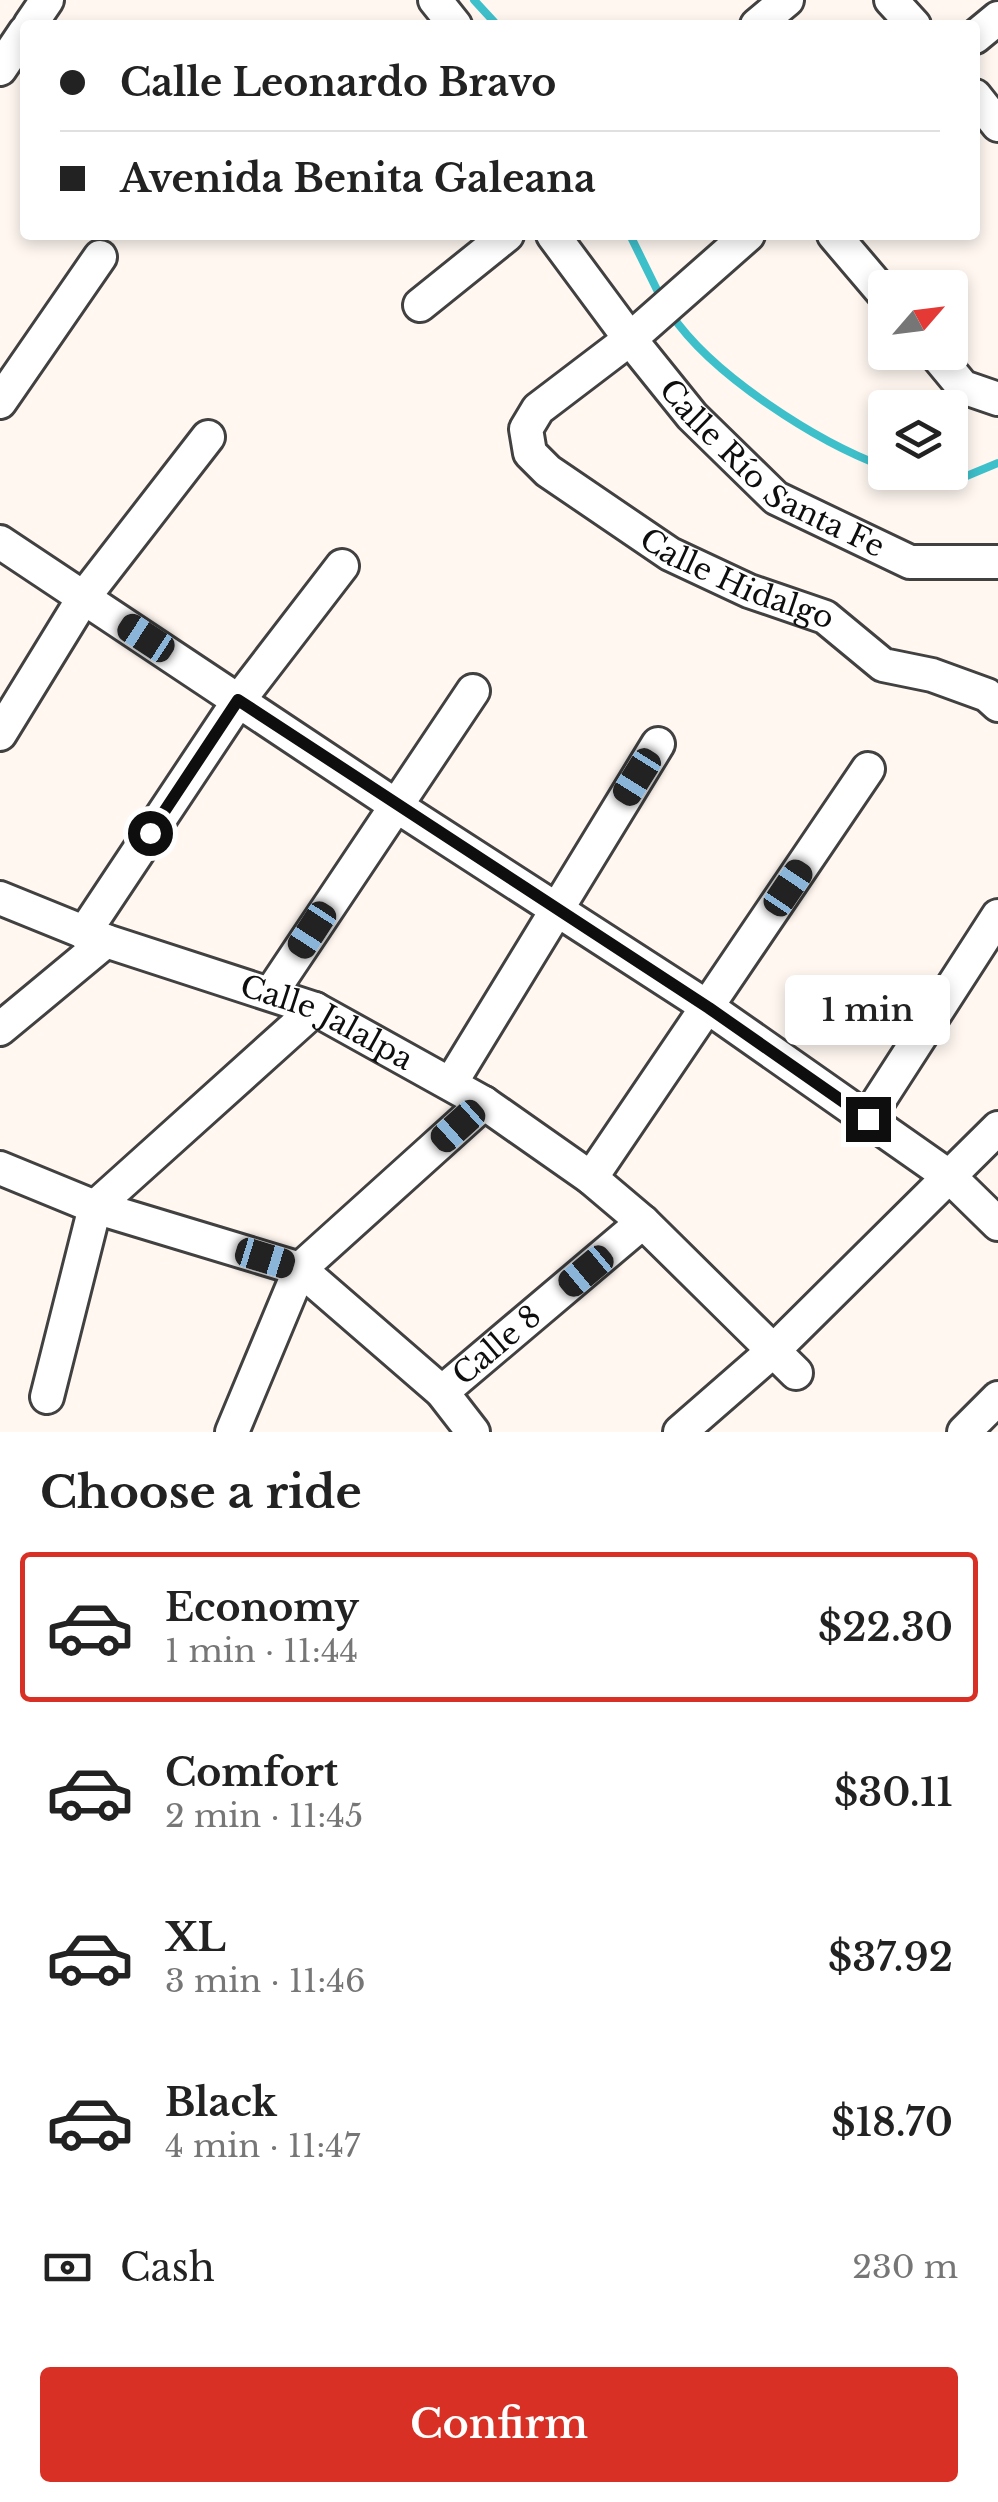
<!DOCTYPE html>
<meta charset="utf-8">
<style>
body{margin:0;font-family:"Libre Baskerville",serif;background:#f2f2f2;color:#222;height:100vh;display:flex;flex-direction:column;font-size:38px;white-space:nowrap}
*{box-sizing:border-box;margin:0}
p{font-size:32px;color:#767676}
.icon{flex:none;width:55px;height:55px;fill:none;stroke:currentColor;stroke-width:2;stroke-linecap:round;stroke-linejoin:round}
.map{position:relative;height:1432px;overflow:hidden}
.details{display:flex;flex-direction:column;background:#fff;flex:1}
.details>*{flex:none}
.banner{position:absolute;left:20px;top:20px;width:960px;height:220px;border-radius:10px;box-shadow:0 5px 15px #0003;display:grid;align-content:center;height:220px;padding:0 40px;background:#fff}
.needle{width:65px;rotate:62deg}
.controls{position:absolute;left:868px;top:270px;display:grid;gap:20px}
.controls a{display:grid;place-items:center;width:100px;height:100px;border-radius:10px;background:#fff;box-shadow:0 5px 15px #0003;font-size:50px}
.end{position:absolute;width:45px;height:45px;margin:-22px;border:12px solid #0e0e0e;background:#fff;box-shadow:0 0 0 5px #fff}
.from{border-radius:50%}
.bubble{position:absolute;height:70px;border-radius:10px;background:#fff;box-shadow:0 5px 15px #0003;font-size:32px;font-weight:600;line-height:70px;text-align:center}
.car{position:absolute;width:30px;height:60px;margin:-30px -15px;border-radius:12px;box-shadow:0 0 8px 2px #0007;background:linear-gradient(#222 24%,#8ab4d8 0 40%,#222 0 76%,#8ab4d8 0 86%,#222 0)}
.banner b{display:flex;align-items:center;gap:35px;height:95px;font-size:38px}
.banner b+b{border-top:2px solid #e0e0e0}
.banner i{width:25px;height:25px;background:#222}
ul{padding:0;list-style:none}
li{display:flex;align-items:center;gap:30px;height:150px;margin:0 20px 15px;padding:0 20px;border:5px solid transparent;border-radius:10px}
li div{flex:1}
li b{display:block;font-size:38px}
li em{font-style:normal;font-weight:600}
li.on{border-color:#d93025}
li>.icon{width:90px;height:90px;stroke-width:1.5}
h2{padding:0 40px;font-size:45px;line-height:120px}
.pay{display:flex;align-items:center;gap:25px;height:110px;padding:0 40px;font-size:38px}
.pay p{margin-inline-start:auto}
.button{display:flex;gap:20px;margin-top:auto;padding:20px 40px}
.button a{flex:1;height:115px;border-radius:10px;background:#d93025;color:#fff;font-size:40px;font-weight:600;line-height:115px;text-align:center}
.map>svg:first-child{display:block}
</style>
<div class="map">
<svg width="998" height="1432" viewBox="0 0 998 1432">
<rect width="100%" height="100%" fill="#fff7f0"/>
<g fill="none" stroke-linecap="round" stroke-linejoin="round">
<!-- stream -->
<g stroke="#3ec0cb" stroke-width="8">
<path d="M474,0L497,25"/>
<path d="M630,235L661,298"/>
<path d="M671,314C712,375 817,442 885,467"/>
<path d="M899,472L931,486L957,480L998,463"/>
</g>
<defs>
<g id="minor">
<path d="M435,0L455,25"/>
<path d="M891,0L914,25"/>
<path d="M30,25L47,0"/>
<path d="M757,25L787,0"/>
<path d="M975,37L998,18"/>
<path d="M0,69L25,32"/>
<path d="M975,96L998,125"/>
<path id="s1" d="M553,235L630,339L692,416L776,498L910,562H998"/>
<path id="s2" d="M748,235L630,339L538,409L526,429L530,453L548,471L670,554L749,591L825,617L883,665L932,675L987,695L998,705"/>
<path d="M834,235L885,295"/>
<path d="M420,305L507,235"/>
<path d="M934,352L963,387L998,399"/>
<path d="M0,402L100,257"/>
<path d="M0,542L395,805L709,1008L950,1177L998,1224"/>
<path d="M0,734L84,597L208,437"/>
<path id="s3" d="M0,898L106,941L315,1009L484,1103L591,1178L643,1222L796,1373"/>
<path d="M84,933L239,700L342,566"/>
<path d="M271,993L473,691"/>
<path d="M0,1029L106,941"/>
<path d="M451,1083L658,744"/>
<path d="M867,1119L998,916"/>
<path d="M0,1168L95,1207L300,1269L442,1392L473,1432"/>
<path d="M591,1178L868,769"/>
<path id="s4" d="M442,1392L643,1222"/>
<path d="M47,1397L95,1207L315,1009"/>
<path d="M232,1432L300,1269L484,1103"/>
<path d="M680,1432L774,1350L998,1128"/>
<path d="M964,1432L998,1398"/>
</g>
</defs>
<!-- minor casing -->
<use href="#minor" stroke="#414141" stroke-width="38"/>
<!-- minor -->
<use href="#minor" stroke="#fff" stroke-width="32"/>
</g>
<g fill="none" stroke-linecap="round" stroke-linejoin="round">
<!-- route -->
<path stroke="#0e0e0e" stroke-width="12" d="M150,833L238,700L709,1008L868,1119"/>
</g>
<g text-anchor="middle" stroke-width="10" stroke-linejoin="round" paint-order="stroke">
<!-- street labels -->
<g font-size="30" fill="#0e0e0e" stroke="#fff">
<text dy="10" stroke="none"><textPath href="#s1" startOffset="325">Calle Río Santa Fe</textPath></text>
<text dy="10" stroke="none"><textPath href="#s2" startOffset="565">Calle Hidalgo</textPath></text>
<text dy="10" stroke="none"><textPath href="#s3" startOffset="350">Calle Jalalpa</textPath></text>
<text dy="10" stroke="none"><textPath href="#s4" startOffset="72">Calle 8</textPath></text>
</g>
</g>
</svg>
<div class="controls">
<a><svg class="needle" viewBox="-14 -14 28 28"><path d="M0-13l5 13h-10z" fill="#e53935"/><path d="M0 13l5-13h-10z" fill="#767676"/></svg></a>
<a><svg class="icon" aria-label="layers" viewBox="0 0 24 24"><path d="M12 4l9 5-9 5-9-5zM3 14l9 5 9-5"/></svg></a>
</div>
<i class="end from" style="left:150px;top:833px"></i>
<i class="end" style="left:868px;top:1119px"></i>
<div class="bubble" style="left:785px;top:975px;width:165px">1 min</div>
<i class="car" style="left:146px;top:638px;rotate:303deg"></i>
<i class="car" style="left:637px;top:777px;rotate:212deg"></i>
<i class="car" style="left:788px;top:888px;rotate:34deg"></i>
<i class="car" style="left:312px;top:930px;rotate:213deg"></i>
<i class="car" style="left:458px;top:1126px;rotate:228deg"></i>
<i class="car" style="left:265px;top:1258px;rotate:107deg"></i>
<i class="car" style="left:586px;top:1271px;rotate:230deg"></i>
<div class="banner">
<b><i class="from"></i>Calle Leonardo Bravo</b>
<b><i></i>Avenida Benita Galeana</b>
</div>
</div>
<section class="details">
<h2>Choose a ride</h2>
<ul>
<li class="on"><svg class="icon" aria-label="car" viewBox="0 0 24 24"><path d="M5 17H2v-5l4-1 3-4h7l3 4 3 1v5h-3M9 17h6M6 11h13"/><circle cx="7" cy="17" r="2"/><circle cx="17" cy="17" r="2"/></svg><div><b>Economy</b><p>1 min · 11:44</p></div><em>$22.30</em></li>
<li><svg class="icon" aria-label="car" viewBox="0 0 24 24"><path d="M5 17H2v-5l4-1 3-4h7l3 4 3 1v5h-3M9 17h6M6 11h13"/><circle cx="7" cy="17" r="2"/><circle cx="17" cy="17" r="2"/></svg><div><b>Comfort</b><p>2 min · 11:45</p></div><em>$30.11</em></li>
<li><svg class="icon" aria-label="car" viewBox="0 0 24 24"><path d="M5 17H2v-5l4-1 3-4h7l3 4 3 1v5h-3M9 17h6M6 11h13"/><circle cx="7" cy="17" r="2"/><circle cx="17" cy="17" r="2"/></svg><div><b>XL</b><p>3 min · 11:46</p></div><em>$37.92</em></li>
<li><svg class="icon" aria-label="car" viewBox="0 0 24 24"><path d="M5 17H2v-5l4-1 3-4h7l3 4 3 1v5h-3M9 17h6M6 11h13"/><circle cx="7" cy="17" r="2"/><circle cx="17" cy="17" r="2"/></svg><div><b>Black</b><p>4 min · 11:47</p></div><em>$18.70</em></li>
</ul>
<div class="pay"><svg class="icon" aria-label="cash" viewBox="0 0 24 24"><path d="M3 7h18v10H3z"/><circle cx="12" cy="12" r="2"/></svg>Cash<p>230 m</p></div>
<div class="button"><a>Confirm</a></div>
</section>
